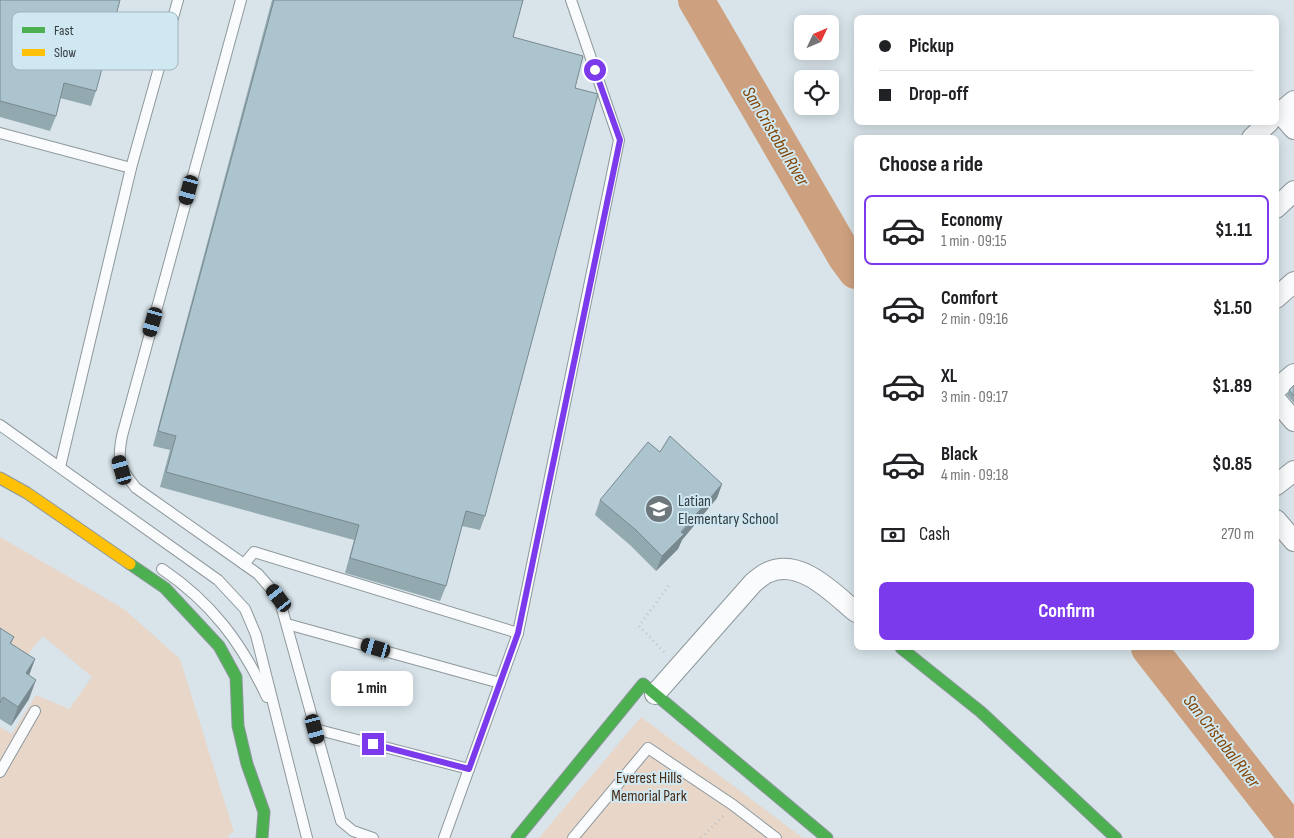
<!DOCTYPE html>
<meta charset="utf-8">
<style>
body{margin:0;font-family:"Sofia Sans Condensed",sans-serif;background:#f6f6f6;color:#202124;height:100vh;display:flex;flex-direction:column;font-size:19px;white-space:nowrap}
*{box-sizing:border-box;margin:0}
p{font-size:16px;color:#757577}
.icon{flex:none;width:28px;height:28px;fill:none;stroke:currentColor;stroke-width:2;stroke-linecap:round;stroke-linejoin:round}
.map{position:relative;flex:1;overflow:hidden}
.side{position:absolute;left:854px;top:135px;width:425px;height:515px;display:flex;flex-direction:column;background:#fff;border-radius:8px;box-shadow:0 2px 12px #0003}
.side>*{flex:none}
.hud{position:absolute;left:854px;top:15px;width:425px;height:110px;border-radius:8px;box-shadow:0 2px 12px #0003;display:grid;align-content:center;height:110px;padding:0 25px;background:#fff}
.needle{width:32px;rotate:46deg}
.fabs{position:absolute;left:794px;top:15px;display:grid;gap:10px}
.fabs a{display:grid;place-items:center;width:45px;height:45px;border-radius:8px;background:#fff;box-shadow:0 2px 12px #0003;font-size:25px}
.end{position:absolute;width:22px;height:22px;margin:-11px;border:6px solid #7c3aed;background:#fff;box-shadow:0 0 0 2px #fff}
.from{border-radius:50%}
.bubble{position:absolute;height:35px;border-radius:8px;background:#fff;box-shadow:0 2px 12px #0003;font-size:16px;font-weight:700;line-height:35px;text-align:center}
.car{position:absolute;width:15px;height:30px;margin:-15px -8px;border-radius:6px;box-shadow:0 0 4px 1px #0007;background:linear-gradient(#222 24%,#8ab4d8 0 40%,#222 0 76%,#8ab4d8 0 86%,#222 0)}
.hud b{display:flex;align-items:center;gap:18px;height:48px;font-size:19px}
.hud b+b{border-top:1px solid #e0e0e0}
.hud i{width:12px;height:12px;background:#202124}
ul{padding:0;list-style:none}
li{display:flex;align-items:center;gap:15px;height:70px;margin:0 10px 8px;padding:0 15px;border:2px solid transparent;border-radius:8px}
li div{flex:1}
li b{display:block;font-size:19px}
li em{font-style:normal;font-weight:700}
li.on{border-color:#7c3aed}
li>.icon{width:45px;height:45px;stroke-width:1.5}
h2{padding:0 25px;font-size:22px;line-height:60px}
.pay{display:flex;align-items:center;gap:12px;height:55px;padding:0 25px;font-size:19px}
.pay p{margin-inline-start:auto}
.action{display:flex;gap:10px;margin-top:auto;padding:10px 25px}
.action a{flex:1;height:58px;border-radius:8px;background:#7c3aed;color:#fff;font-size:20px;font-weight:700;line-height:58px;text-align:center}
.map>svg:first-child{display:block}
</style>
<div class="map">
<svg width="1294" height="838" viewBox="0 0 1294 838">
<rect width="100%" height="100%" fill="#d8e4ea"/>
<!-- green -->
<g fill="#e8d6c9">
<path d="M0,537L124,609L180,659L234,832L229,834V838H0V727L12,734L36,695L69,709L92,677L43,636L28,654L0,639Z"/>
<path d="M641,717L803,838H539Z"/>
</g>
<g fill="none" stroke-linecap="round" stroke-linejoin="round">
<!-- river -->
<g stroke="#cda17f" stroke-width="36">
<path d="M696,0L845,256L856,271"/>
<path d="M1149,648L1294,834"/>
</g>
<defs>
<g id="lane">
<path d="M241,0L122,436C117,462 119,467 136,488L258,574L279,598L341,821L353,831L373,838"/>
<path d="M0,133L131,168"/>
<path d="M0,425L218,580L245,609L256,635L307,838"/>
<path d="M60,467L131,168L178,0"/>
<path d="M244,564L254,552L518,633"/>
<path d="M162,569C212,603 241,642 267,697"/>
<path d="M287,624L500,683"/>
<path d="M315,729L469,769"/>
<path d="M0,772L35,711"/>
<path d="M444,838L518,633L619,140L571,0"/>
<path d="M573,838L648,748L733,805L776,838"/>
</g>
<g id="street">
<path d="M1280,113L1294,129"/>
<path d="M1276,116L1294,101"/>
<path d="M1252,138L1269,122"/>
<path d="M1276,208L1294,191"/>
<path d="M1276,298L1294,282"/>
<path d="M1276,389L1294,374"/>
<path d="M1276,400L1294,421"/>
<path d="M1276,485L1294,471"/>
<path d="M1276,520L1294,541"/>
<path d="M655,694L753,583C758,579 763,574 769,572C801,558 834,594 856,612"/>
</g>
<g id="fast">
<path d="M130,564L165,588L219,646L236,677L238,726L247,764L264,812L262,838"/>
<path d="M901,648L981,712L1116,838"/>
<path d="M517,838L643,684L827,838"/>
</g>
<path id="slow" d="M0,478L27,493L130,564"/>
</defs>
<!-- lane casing -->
<use href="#lane" stroke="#8e989c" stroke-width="12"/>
<!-- street casing -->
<use href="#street" stroke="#8e989c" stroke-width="22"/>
<!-- fast casing -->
<use href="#fast" stroke="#8e989c" stroke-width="13"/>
<!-- slow casing -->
<use href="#slow" stroke="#8e989c" stroke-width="13"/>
<!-- path -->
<g stroke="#c1c5c7" stroke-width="3" stroke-dasharray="1 4" stroke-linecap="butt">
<path d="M664,652L639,626L670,584"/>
<path d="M701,838L724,815"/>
</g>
<!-- lane -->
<use href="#lane" stroke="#f9fbfc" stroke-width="10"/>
<!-- street -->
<use href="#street" stroke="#f9fbfc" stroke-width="20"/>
<!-- fast -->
<use href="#fast" stroke="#4caf50" stroke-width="11"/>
<!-- slow -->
<use href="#slow" stroke="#ffc107" stroke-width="11"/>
</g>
<!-- wall -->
<g fill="#93a9b0">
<path d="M0,0L96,91L91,106L60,98L56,116L50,131L0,117Z"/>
<path d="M272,0H523L513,37L575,88L485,516L480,530L462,526L446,586L440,601L345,573L354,540L160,487L170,450L153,446Z"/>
<path d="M1294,385V403L1287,395L1289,390Z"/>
<path d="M660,452L722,484L717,498L682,540L678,549L656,571L630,545L595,515L600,500Z"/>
<path d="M0,628L14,637L11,644L35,659L29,675V699L11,726L0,719Z"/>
</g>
<!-- shaded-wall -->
<g fill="#788990">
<path d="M722,484L717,498L682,540L678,549L656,571L662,556Z"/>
<path d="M35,659L28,678L26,673Z"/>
<path d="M36,680L29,699L11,726L18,707Z"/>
</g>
<!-- building -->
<g fill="#abc4cd" stroke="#788990">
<path d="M0,0H120L96,91L64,83L56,116L0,101Z"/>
<path d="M274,0H523L513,37L583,56L575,88L598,94L485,516L466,511L446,586L350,558L359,525L166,472L176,436L158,431Z"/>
<path d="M1294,385V396L1289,390Z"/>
<path d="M670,436L722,484L681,532L684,534L662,556L636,530L600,500L648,442L660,452Z"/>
<path d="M0,628L14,637L10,643L35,659L26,673L36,680L18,707L3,697L0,703Z"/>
</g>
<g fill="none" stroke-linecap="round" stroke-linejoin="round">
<!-- route -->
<path stroke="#7c3aed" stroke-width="6" d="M373,744L469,769L518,633L620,140L595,70"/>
</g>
<!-- icons -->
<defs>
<symbol id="school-disc" viewBox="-11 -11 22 22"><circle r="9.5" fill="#6d777c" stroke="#d0e8f2"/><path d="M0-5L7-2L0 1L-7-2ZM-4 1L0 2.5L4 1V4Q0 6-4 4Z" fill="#fff"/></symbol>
</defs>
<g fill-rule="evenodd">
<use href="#school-disc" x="643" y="493" width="32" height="32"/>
</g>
<g text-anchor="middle" stroke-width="4" stroke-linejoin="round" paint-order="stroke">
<!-- poi labels -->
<g font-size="16" fill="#333c40" stroke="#d0e8f2" text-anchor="start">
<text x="678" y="506">Latian<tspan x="678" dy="18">Elementary School</tspan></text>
</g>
<!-- park labels -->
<g font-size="16" fill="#482b15" stroke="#d0e8f2">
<text x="649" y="783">Everest Hills<tspan x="649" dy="18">Memorial Park</tspan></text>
</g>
<!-- water labels -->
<g font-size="18" font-style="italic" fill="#834300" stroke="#d0e8f2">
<text transform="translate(776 136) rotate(59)" y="6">San Cristobal River</text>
<text transform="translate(1222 741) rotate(52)" y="6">San Cristobal River</text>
</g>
</g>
<!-- legend -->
<rect x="12" y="12" width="166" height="58" rx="8" fill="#d0e8f2" stroke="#a1b4bd" stroke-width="1"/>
<rect x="22" y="27" width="23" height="6" fill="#4caf50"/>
<rect x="22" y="49" width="23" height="7" fill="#ffc107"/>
<g font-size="14" fill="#333c40">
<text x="54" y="35">Fast</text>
<text x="54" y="57">Slow</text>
</g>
</svg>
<div class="fabs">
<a><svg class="needle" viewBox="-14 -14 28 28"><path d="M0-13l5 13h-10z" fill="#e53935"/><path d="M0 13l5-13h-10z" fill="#757577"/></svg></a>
<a><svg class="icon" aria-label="locate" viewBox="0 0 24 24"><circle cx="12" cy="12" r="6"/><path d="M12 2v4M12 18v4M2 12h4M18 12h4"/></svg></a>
</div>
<i class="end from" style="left:595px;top:70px"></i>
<i class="end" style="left:373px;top:744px"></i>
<div class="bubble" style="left:331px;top:671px;width:82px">1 min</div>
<i class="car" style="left:189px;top:190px;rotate:195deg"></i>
<i class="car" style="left:153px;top:322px;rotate:196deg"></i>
<i class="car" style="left:122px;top:470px;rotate:344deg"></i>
<i class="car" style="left:279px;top:598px;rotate:323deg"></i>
<i class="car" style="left:376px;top:648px;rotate:286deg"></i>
<i class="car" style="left:315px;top:729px;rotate:165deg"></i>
<div class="hud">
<b><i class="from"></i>Pickup</b>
<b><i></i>Drop-off</b>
</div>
<section class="side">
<h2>Choose a ride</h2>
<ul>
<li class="on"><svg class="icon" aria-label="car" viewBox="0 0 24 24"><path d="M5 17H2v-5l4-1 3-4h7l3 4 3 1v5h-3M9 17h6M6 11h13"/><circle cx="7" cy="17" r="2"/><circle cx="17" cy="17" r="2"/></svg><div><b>Economy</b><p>1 min · 09:15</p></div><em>$1.11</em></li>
<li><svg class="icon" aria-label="car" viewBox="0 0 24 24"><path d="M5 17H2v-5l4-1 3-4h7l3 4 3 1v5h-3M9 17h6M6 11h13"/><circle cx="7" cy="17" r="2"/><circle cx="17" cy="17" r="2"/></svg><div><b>Comfort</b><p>2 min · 09:16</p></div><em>$1.50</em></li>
<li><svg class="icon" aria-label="car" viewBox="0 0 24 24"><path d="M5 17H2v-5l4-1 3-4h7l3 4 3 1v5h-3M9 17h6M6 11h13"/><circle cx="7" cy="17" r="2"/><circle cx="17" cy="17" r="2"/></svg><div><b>XL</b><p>3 min · 09:17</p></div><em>$1.89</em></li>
<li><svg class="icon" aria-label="car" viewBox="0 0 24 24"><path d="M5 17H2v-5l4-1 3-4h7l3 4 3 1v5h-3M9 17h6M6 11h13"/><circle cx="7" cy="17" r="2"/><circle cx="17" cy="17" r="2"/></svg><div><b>Black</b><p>4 min · 09:18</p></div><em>$0.85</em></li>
</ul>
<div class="pay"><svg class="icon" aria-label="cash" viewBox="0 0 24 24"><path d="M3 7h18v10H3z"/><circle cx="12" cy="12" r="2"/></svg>Cash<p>270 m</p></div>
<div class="action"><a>Confirm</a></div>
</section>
</div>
